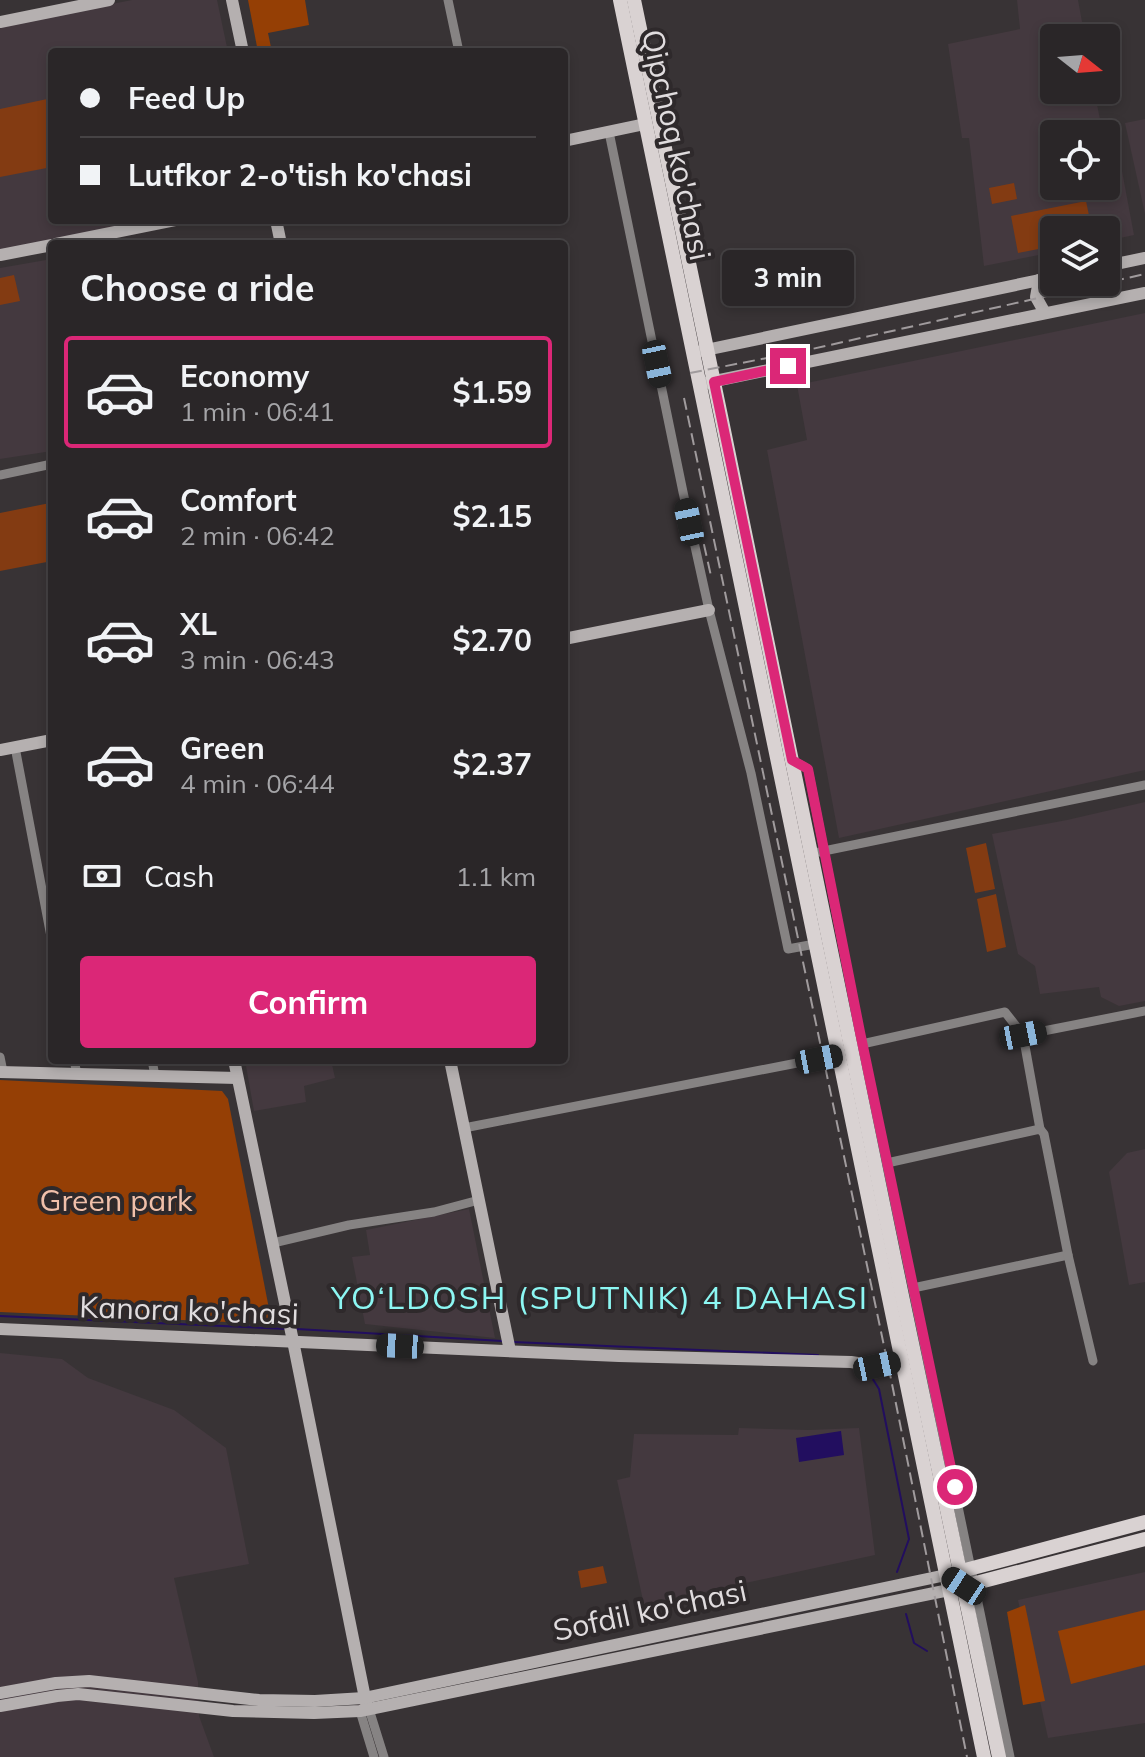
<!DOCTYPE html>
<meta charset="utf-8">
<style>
body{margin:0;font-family:Mulish,sans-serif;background:#363234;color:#f1f3f6;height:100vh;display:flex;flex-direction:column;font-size:30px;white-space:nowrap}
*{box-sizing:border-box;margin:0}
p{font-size:26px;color:#a5a5a8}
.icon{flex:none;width:44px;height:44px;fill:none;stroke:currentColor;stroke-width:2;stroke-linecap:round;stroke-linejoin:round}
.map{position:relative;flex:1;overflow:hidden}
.details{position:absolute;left:48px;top:240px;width:520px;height:824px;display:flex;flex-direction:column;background:#2a2628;border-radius:8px;box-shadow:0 4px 12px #0003,0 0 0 2px #464345}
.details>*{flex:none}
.top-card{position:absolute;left:48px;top:48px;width:520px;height:176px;border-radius:8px;box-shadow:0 4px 12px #0003,0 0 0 2px #464345;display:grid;align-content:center;height:176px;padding:0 32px;background:#2a2628}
.needle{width:52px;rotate:107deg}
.controls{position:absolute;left:1040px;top:24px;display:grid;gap:16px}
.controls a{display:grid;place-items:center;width:80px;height:80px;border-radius:8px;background:#2a2628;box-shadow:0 4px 12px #0003,0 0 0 2px #464345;font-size:40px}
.end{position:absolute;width:36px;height:36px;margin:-18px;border:10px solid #db2777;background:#fff;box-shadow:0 0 0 4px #fff}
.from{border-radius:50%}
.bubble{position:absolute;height:56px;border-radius:8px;background:#2a2628;box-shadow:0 4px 12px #0003,0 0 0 2px #464345;font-size:26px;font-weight:700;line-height:56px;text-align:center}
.car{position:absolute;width:24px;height:48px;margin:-24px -12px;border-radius:10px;box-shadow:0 0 6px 2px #0007;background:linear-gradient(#222 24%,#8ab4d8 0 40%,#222 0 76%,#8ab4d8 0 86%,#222 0)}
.top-card b{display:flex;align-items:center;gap:28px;height:76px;font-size:30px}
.top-card b+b{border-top:2px solid #464345}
.top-card i{width:20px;height:20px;background:#f1f3f6}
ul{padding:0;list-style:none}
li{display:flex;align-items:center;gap:24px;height:112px;margin:0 16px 12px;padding:0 16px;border:4px solid transparent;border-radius:8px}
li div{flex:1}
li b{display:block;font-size:30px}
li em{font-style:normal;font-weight:700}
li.on{border-color:#db2777}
li>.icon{width:72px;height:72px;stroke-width:1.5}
h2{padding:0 32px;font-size:36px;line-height:96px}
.pay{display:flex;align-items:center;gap:20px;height:88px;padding:0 32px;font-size:30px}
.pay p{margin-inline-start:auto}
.primary-button{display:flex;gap:16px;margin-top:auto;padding:16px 32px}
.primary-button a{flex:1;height:92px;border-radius:8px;background:#db2777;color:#fff;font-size:32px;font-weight:700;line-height:92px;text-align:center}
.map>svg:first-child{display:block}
</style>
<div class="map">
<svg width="1145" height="1757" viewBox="0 0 1145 1757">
<rect width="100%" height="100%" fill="#383335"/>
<!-- built -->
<g fill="#44393f" fill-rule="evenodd">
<path d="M132,0H217L228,52H52V220H148L0,250V26Z"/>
<path d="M1017,0H1078L1085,38H1054V90H1094L1102,129L1116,139L1134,235L1106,241V230H1054V252L984,266L969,138H962L948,44L1020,29ZM1054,134H1106V186H1054Z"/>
<path d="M1145,119V214L1125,123Z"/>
<path d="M46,260L52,294V451L0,459V268Z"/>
<path d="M1145,313V770L839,838L767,450L807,440L797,385Z"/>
<path d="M1145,802V1001L1119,1006L1101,997L1099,987L1040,994L1035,966L1018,954L992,834L1067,820Z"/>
<path d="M245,1060H331L335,1078L304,1086L306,1102L254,1111Z"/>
<path d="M1145,1149V1282L1129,1285L1109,1172L1127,1153Z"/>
<path d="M469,1209L495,1338L365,1324L352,1257L370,1255L366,1230Z"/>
<path d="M0,1353L62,1359L88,1378L174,1410L226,1448L249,1564L174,1578L198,1682L199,1716L214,1757H0Z"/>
<path d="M739,1428L809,1430L859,1428L875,1555L644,1605L617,1480L630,1477L634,1434L738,1435Z"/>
<path d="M1145,1572V1723L1048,1738L1018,1600Z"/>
</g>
<!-- green -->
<g fill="#833b12">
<path d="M52,98V167L0,177V109Z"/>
<path d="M1014,183L1017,199L992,204L989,188Z"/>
<path d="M1086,201L1092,230H1054V246L1018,253L1011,216Z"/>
<path d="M14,275L20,301L0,305V278Z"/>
<path d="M50,503L52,513V561L0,571V513Z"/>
<path d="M986,843L995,889L975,893L966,848Z"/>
<path d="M996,894L1006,947L987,952L977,899Z"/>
<path d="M603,1566L607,1583L581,1588L578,1571Z"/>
</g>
<!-- forest -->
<g fill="#953f05">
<path d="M248,0H305L309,25L268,33L272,52H258Z"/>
<path d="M0,1080L222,1091L228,1099L272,1324L0,1312Z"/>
<path d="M1025,1605L1045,1701L1023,1705L1007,1612Z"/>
<path d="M1145,1610V1665L1071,1684L1058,1631Z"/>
</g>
<!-- water -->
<path fill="#220e5f" d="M841,1431L844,1455L799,1462L796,1438Z"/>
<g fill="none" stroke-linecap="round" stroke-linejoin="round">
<!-- stream -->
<g stroke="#220e5f" stroke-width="2">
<path d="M0,1316L287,1329"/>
<path d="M297,1329L502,1341"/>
<path d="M513,1342L818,1355"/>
<path d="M864,1369L869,1373L879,1389L909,1539L897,1572"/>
<path d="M906,1614L914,1643L927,1651"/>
</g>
<!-- street -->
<g stroke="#868383" stroke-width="9">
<path d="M448,0L459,52"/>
<path d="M609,132L683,492L709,610L751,773L788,949L815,944"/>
<path d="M0,475L52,464"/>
<path d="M15,747L52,942"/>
<path d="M792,760L808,769L862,1044L1010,1757"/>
<path d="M819,852L1145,785"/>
<path d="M1023,1035L1145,1011"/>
<path d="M862,1044L1005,1012L1023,1035L1040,1129"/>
<path d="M0,1057L3,1072"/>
<path d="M74,1060L77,1074"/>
<path d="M152,1060L155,1076"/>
<path d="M464,1128L838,1055"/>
<path d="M887,1163L1040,1129L1044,1134L1068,1255L913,1288"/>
<path d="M273,1243L349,1225L434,1212L479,1200"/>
<path d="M1068,1255L1093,1361"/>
<path d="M369,1709L384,1757"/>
<path d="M360,1711L374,1757"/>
</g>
<!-- secondary -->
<g stroke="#b5b0b0" stroke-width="12">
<path d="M232,0L243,52"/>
<path d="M0,22L109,0"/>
<path d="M564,141L645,124"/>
<path d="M276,220L281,244"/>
<path d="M56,244L175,220"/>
<path d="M0,255L52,245"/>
<path d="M1106,266L1145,258"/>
<path d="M1039,280L1036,297L1045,313"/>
<path d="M701,351L1054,277"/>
<path d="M705,383L1145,293"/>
<path d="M564,639L709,610"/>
<path d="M0,750L52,740"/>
<path d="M234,1060L293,1341L366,1703"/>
<path d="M450,1060L510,1351"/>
<path d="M0,1072L237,1078"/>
<path d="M0,1329L619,1356L851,1362L877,1366L902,1361"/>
<path d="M0,1693L56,1683L89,1681L259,1700L315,1701L364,1698L946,1575"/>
<path d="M0,1706L57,1696L78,1694L233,1711L314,1713L360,1711L949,1590"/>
</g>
<!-- primary -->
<g stroke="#d9d2d2" stroke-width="14">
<path d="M620,0L984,1757"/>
<path d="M634,0L721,416L901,1291L999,1757"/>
<path d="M954,1573L1145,1522"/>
<path d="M957,1588L1145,1539"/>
</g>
<!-- rail -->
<g stroke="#a09b9d" stroke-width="2" stroke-dasharray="12 6" stroke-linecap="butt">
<path d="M690,373L803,351L1145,274"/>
<path d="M684,398L891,1379L967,1757"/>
<path d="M696,509L711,576"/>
</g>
</g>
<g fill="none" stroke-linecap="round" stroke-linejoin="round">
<!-- route -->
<path stroke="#db2777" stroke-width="10" d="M788,366L714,382L792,760L808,769L860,1032L955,1487"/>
</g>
<g text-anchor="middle" stroke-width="8" stroke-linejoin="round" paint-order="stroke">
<!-- street labels -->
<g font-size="30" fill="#e0dcde" stroke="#2e292b">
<text transform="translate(676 145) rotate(78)" y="10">Qipchoq ko'chasi</text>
<text transform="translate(189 1311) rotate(2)" y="10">Kanora ko'chasi</text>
<text transform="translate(650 1611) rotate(-12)" y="10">Sofdil ko'chasi</text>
</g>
<!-- park labels -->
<g font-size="30" fill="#f1c0aa" stroke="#2e292b">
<text x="116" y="1211">Green park</text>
</g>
<!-- neighbourhood labels -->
<g font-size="32" letter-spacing="2" fill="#8cf7f3" stroke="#2e292b">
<text x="600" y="1309">YO‘LDOSH (SPUTNIK) 4 DAHASI</text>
</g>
</g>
</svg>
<div class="controls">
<a><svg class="needle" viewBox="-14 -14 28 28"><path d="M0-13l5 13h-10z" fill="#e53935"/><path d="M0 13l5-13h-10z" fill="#a5a5a8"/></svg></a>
<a><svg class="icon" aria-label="locate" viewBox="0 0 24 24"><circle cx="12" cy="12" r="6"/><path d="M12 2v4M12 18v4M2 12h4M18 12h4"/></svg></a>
<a><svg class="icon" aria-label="layers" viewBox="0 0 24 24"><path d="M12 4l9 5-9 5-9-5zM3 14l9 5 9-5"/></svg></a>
</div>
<i class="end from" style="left:955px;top:1487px"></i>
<i class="end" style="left:788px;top:366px"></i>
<div class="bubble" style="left:722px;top:250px;width:132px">3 min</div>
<i class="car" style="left:657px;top:364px;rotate:168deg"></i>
<i class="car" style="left:689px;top:522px;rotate:348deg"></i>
<i class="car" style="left:1023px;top:1035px;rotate:79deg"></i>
<i class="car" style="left:819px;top:1059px;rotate:79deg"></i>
<i class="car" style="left:400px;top:1346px;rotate:273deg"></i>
<i class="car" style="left:877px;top:1366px;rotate:78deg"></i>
<i class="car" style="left:964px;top:1586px;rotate:303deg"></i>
<div class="top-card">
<b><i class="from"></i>Feed Up</b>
<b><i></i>Lutfkor 2-o'tish ko'chasi</b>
</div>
<section class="details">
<h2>Choose a ride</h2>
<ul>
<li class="on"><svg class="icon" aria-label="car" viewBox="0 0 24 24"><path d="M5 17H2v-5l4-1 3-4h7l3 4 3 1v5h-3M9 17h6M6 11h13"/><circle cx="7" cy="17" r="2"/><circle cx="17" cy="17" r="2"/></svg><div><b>Economy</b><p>1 min · 06:41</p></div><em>$1.59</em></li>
<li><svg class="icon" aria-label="car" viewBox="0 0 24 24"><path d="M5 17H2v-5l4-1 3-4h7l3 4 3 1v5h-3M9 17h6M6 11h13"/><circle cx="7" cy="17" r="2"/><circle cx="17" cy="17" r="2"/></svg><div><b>Comfort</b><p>2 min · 06:42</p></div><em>$2.15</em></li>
<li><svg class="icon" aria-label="car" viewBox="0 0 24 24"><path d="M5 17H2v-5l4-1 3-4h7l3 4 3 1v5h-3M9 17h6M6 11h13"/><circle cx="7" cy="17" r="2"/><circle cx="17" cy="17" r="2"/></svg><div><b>XL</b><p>3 min · 06:43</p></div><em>$2.70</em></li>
<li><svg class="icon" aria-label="car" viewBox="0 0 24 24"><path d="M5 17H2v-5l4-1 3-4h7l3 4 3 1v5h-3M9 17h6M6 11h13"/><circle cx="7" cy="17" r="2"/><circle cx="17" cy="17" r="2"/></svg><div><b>Green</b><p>4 min · 06:44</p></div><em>$2.37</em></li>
</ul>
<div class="pay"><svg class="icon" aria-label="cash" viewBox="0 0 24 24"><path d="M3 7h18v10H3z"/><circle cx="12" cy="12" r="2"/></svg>Cash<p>1.1 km</p></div>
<div class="primary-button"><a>Confirm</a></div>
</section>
</div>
